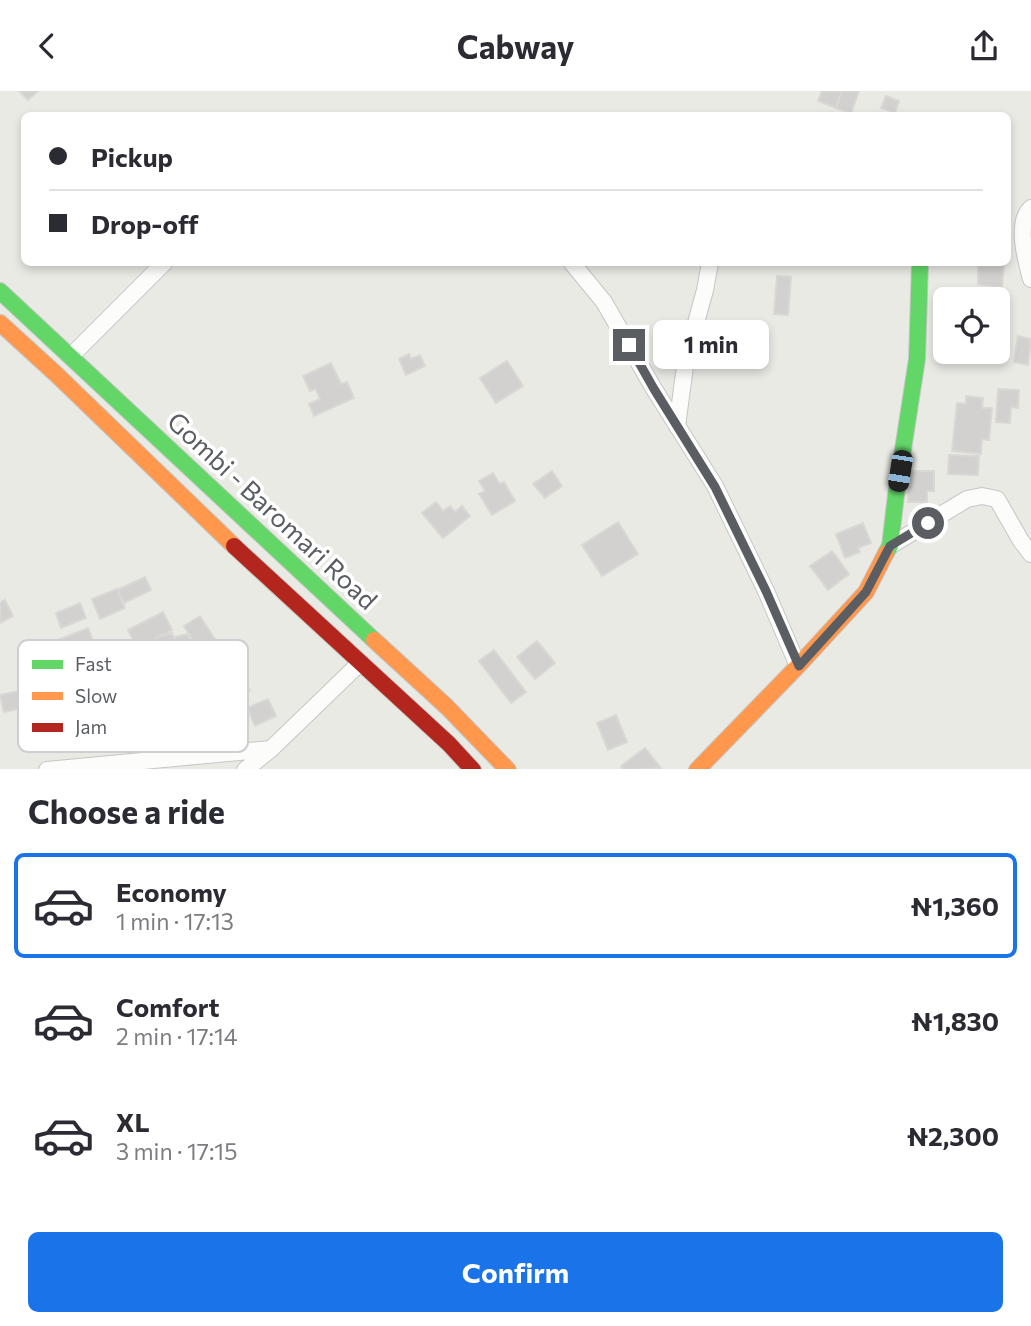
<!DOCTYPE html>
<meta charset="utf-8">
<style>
body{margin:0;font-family:Commissioner,sans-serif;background:#f7f7f7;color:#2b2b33;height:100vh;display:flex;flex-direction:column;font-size:26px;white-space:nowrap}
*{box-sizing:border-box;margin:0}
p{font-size:23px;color:#7c7c81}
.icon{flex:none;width:38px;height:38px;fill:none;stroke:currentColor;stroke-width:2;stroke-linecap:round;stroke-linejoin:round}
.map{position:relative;height:678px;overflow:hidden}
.side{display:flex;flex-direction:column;background:#fff;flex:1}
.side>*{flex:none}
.banner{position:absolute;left:21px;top:21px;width:990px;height:154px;border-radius:10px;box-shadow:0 4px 10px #0003;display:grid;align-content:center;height:154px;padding:0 28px;background:#fff}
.buttons{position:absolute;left:933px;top:196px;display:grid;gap:14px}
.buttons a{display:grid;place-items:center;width:77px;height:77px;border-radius:10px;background:#fff;box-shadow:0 4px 10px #0003;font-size:35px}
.end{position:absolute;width:32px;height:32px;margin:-16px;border:9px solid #5a5e63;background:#fff;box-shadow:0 0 0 4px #fff}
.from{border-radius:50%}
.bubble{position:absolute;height:49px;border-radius:10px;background:#fff;box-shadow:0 4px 10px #0003;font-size:23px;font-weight:700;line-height:49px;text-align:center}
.car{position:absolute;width:21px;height:42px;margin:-21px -10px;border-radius:9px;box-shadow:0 0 5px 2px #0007;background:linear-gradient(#222 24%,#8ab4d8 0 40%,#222 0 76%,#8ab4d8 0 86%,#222 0)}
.banner b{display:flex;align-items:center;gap:24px;height:66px;font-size:26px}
.banner b+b{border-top:2px solid #e1e1e2}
.banner i{width:18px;height:18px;background:#2b2b33}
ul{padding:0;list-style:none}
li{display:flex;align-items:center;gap:21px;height:105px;margin:0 14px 10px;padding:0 14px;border:4px solid transparent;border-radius:10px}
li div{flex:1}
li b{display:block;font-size:26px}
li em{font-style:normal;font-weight:700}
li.current{border-color:#1a73e8}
li>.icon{width:63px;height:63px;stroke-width:1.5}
h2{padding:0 28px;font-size:32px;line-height:84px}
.button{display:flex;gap:14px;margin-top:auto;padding:14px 28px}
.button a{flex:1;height:80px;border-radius:10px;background:#1a73e8;color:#fff;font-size:28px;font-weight:700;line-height:80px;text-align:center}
header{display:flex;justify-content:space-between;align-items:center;height:91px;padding:0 28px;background:#fff;font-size:32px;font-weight:700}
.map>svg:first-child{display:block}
</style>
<header><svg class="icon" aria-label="back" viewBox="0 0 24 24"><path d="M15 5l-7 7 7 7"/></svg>Cabway<svg class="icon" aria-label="share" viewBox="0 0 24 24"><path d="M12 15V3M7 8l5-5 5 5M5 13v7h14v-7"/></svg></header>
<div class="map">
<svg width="1031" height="679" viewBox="0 0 1031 679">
<rect width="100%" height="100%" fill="#eaeae5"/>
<!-- building -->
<g fill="#d2d1cf" stroke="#dad8d4" stroke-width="2">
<path d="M19,0H38L28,9Z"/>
<path d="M822,0H842L836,17L818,10Z"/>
<path d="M842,0H859L851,22L836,17Z"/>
<path d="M886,5L899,10L895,22L881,17Z"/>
<path d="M988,172H1004L1002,196L978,193V174L987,175Z"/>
<path d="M777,185L791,186L788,224L774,223Z"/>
<path d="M1018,245L1031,248L1028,274L1014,271Z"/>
<path d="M409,263L411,268L420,264L425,275L406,284L399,268Z"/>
<path d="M507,270L523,295L496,312L480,287Z"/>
<path d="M331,272L341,293L347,291L354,307L314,325L309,313L320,308L316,298L310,300L303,285Z"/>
<path d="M998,298L1019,299L1018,317L1011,316L1010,332L996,331Z"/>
<path d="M966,305L983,307L982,317H992L989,349L982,348L981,363L952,360L957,312L966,313Z"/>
<path d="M949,364L979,365L978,384L948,383Z"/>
<path d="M552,380L562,395L545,407L533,393Z"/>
<path d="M909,380H934V400H927V411H908Z"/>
<path d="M493,382L500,393L504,391L515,410L492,424L479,403L485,400L479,390Z"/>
<path d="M436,411L443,420L450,415L455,421L462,415L470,425L443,447L422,422Z"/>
<path d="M618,431L638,463L602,485L582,454Z"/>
<path d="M863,432L871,452L858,457L860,461L845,467L836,443Z"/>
<path d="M832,460L849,483L828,499L810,475Z"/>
<path d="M145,486L151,499L124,512L117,499Z"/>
<path d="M117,498L125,517L100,528L92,508Z"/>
<path d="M5,509L13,525L0,532V512Z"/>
<path d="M80,512L86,527L61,537L56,522Z"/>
<path d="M163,521L172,539L137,557L128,539Z"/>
<path d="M200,525L218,553L202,563L184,535Z"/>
<path d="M88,537L94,552L56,566L50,552Z"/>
<path d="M172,542L182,572L167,577L157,546Z"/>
<path d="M188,543L195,565L182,569L175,546Z"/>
<path d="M537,550L555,572L535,588L517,566Z"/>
<path d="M494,559L526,601L511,612L479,570Z"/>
<path d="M243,584L250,600L234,606L228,590Z"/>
<path d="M43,595L47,612L4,621L0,604Z"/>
<path d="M268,608L276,625L255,635L247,617Z"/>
<path d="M616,624L627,651L608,659L597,632Z"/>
<path d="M645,657L661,677L623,679L621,675Z"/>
</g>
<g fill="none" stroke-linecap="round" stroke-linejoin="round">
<defs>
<g id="street">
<path d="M1031,117C1015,132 1026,169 1031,188"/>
<path d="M572,172L604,211L654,298L715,395L766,500L798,575"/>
<path d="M71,265L164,172"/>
<path d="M677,335L686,268L705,199L710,172"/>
<path d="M890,455L967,408L982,405L997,408L1021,450L1031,463"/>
<path d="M47,679L271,658"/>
<path d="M245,679L271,658L360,572"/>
</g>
<g id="fast">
<path d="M0,200L374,549"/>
<path d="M886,462L890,455L896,404L917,268L920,172"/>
</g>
<g id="slow">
<path d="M0,232L57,284L234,455"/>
<path d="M374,549L447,616L508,679"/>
<path d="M697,679L798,575L866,501L886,462"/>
</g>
<path id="jam" d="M234,455L449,653L473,679"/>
</defs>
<!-- street casing -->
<use href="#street" stroke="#c6c7c5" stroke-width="18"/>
<!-- fast casing -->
<use href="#fast" stroke="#c6c7c5" stroke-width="18"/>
<!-- slow casing -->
<use href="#slow" stroke="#c6c7c5" stroke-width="18"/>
<!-- jam casing -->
<use href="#jam" stroke="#c6c7c5" stroke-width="18"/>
<!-- street -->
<use href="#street" stroke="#fcfcfb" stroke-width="16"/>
<!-- fast -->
<use href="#fast" stroke="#63d668" stroke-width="16"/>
<!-- slow -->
<use href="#slow" stroke="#ff974d" stroke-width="16"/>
<!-- jam -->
<use href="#jam" stroke="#b3261e" stroke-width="16"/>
</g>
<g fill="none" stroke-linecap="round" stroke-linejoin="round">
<!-- route -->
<path stroke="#5a5e63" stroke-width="9" d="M629,254L654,298L715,396L766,500L799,575L866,501L890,455L928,432"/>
</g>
<g text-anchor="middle" stroke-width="7" stroke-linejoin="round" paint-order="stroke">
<!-- street labels -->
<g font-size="26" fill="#5a5e63" stroke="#fff">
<text transform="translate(272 420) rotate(43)" y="9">Gombi - Baromari Road</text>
</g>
</g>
<!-- legend -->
<rect x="18" y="549" width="230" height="112" rx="10" fill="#fff" stroke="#cecfd0" stroke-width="2"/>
<rect x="32" y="569" width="31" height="9" fill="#63d668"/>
<rect x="32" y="601" width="31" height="8" fill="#ff974d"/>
<rect x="32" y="632" width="31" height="9" fill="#b3261e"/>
<g font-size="19" fill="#5a5e63">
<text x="75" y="580">Fast</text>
<text x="75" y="612">Slow</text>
<text x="75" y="643">Jam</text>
</g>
</svg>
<div class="buttons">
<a><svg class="icon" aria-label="locate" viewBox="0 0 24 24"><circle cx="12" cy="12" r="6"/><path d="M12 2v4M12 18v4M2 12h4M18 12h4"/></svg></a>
</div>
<i class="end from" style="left:928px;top:432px"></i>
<i class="end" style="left:629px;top:254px"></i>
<div class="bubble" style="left:653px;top:229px;width:116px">1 min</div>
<i class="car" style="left:900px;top:380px;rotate:189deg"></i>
<div class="banner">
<b><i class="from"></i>Pickup</b>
<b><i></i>Drop-off</b>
</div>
</div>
<section class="side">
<h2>Choose a ride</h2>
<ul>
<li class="current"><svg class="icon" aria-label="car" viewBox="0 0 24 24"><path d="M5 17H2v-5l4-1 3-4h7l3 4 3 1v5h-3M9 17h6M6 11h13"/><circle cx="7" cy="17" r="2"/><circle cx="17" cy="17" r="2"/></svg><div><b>Economy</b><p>1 min · 17:13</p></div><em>₦1,360</em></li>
<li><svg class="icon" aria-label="car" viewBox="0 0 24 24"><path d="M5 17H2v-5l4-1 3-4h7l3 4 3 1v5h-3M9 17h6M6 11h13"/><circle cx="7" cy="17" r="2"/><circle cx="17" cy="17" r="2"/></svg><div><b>Comfort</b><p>2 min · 17:14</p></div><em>₦1,830</em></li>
<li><svg class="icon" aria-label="car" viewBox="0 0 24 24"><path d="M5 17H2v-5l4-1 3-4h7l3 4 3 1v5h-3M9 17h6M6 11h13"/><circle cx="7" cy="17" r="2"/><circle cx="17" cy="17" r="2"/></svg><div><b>XL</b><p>3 min · 17:15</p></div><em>₦2,300</em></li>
</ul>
<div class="button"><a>Confirm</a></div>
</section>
